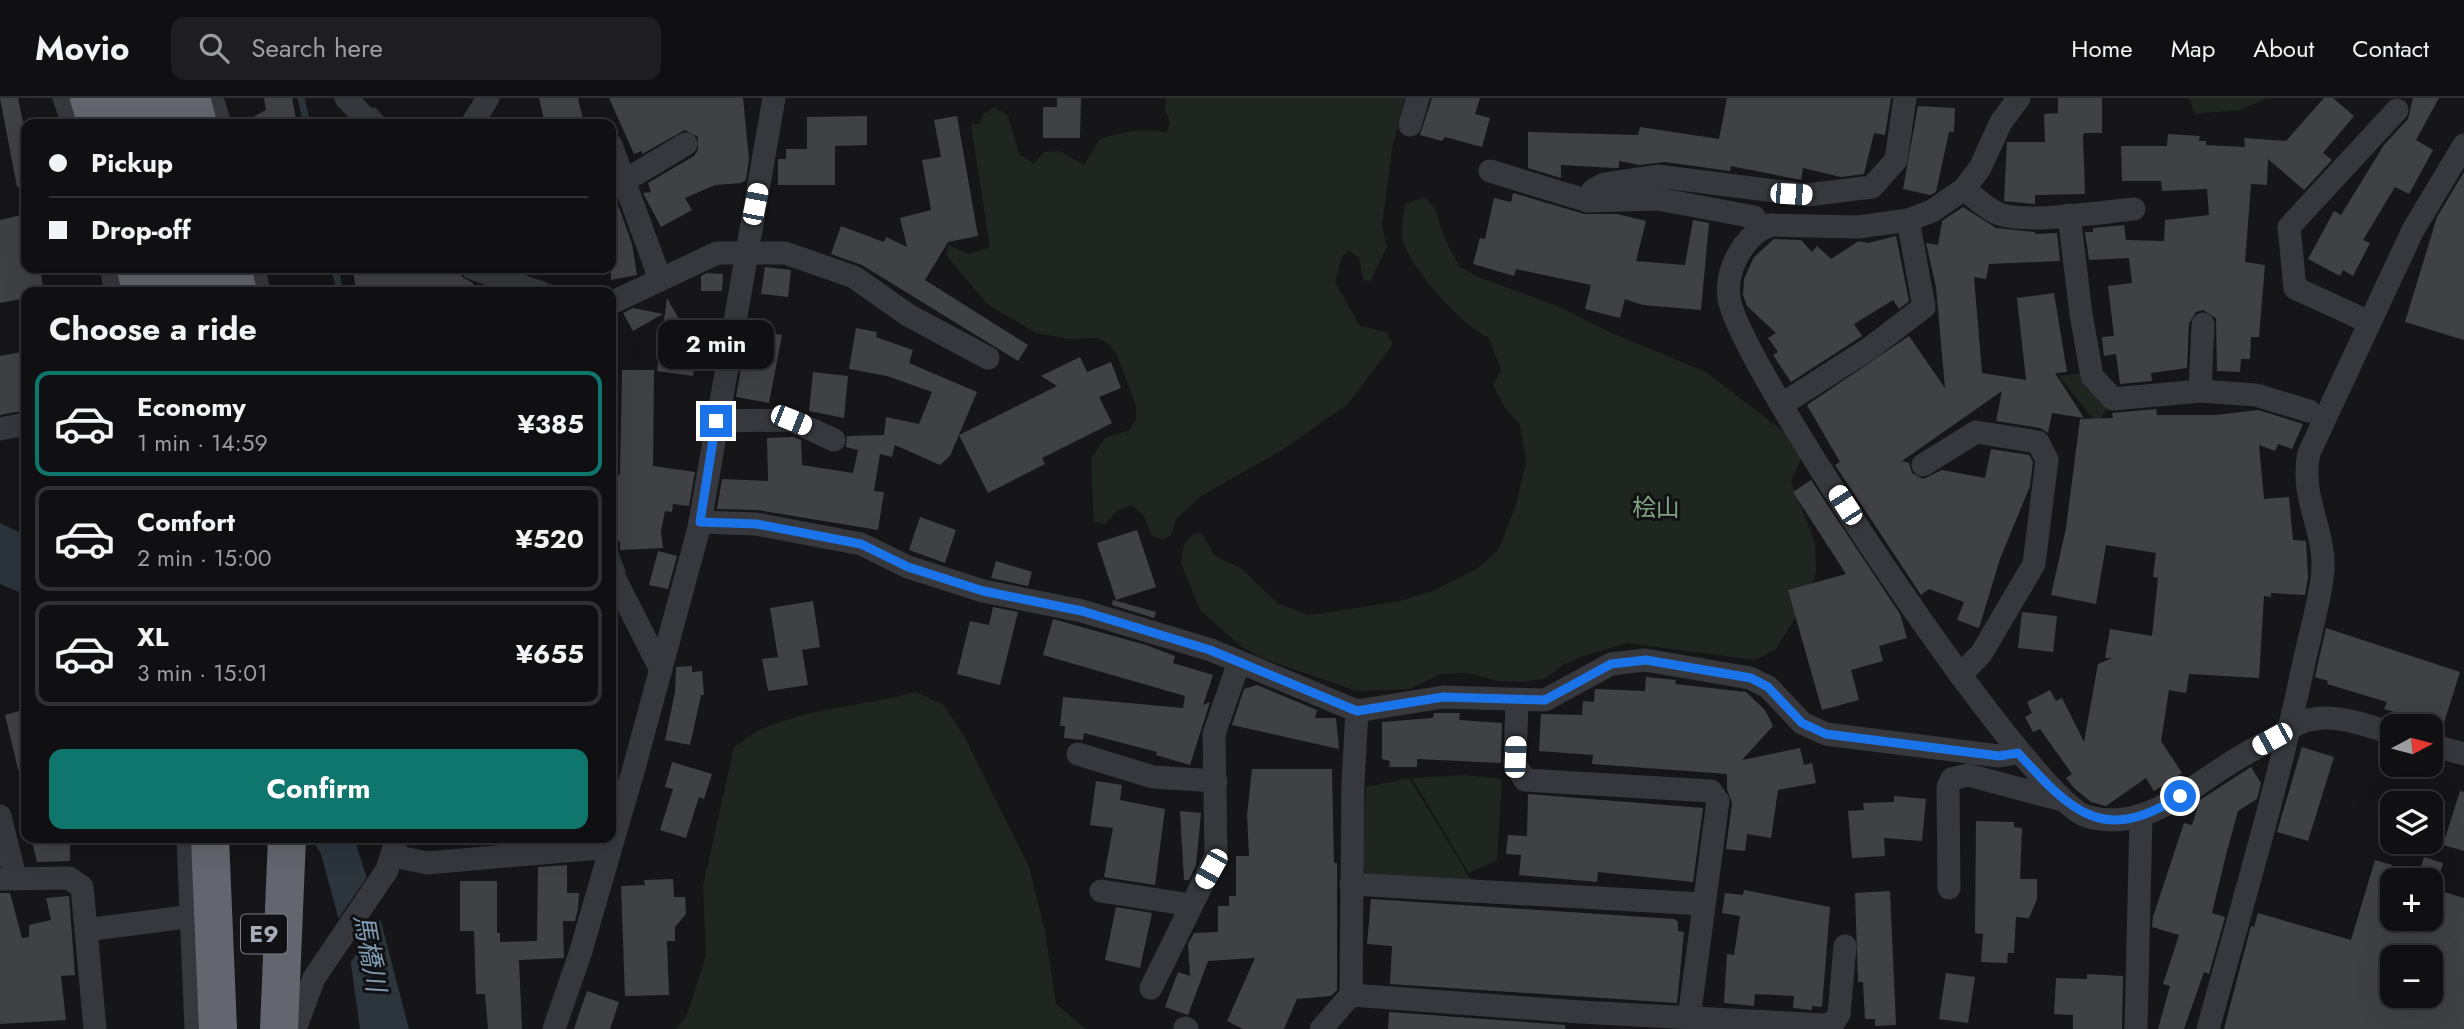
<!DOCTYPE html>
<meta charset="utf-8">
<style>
body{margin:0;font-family:Jost,"Noto Sans JP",sans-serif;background:#1e1e20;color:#f1f3f6;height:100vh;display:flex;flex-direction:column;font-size:26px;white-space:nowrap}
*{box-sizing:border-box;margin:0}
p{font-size:23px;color:#9c9d9f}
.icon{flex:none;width:38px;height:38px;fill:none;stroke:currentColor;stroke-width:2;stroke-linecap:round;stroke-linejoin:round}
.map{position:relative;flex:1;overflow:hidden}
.drawer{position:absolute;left:21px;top:189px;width:595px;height:556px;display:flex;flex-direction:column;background:#101012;border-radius:14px;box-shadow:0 7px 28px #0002,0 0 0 2px #303032}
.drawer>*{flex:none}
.top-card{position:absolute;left:21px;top:21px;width:595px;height:154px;border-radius:14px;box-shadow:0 7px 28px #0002,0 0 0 2px #303032;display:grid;align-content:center;height:154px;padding:0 28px;background:#101012}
.needle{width:46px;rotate:83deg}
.tools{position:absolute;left:2380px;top:616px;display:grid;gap:14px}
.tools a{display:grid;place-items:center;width:63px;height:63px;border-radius:14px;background:#101012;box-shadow:0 7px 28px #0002,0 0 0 2px #303032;font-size:35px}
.end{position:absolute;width:32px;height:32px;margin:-16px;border:9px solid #1a73e8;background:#fff;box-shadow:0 0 0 4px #fff}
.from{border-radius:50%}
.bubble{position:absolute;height:49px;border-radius:14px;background:#101012;box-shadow:0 7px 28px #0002,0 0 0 2px #303032;font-size:23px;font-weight:700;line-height:49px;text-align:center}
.car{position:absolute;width:21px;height:42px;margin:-21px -10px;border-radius:9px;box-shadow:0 0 5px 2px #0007;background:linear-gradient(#fff 24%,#345 0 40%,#fff 0 76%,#345 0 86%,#fff 0)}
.top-card b{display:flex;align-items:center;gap:24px;height:66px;font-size:26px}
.top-card b+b{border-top:2px solid #303032}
.top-card i{width:18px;height:18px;background:#f1f3f6}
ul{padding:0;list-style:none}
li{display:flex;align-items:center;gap:21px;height:105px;margin:0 14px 10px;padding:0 14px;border:4px solid #303032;border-radius:14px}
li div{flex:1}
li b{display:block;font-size:26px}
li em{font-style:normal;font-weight:700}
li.current{border-color:#0f766e}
li>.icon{width:63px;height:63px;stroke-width:1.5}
h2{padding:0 28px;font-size:32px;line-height:84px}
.primary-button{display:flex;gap:14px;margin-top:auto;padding:14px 28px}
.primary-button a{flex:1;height:80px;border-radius:14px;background:#0f766e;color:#fff;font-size:28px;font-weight:700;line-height:80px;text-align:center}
header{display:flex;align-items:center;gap:42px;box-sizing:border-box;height:98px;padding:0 35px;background:#101012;border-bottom:2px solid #303032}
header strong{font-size:33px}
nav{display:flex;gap:38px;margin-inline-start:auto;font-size:24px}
.search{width:490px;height:63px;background:#1e1e20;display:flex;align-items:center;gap:18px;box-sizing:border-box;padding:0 24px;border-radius:14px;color:#9c9d9f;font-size:26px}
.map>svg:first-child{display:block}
</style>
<header>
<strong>Movio</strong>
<div class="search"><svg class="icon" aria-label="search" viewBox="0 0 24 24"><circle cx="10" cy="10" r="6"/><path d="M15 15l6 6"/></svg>Search here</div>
<nav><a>Home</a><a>Map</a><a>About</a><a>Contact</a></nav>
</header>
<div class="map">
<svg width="2464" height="931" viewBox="0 0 2464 931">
<rect width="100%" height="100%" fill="#161618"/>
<!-- green -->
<g fill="#1e261f">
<path d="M1166,0H1405L1392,51L1382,128L1387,149L1370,184L1363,181L1359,159L1349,153L1342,158L1335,184L1360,228L1386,234L1393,246L1348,306L1282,352L1201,398L1177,420L1171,437L1163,441L1152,438L1143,417L1131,407L1118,412L1105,426L1094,424L1091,360L1105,340L1130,332L1136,321V308L1117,257L1109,246L1097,240L1069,241L1036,235L987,206L946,157L949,147L968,156L990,149L971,27L981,25L983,16L995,9L1008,18L1019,56L1034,66L1044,54L1060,53L1084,67L1100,41C1124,34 1142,29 1166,35L1170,24L1165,11Z"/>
<path d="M2189,0H2268L2239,12L2195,16Z"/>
<path d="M1425,99L1435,110L1445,141L1459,168L1478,179L1560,209L1609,234L1706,274L1788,337L1801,361L1791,383L1815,445L1816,475L1802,509L1775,552L1755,562L1627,545L1583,558L1563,567L1545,580L1523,584L1499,583L1466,575L1441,576L1409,591L1357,593L1264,561L1242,549L1200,512L1181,465L1184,447L1192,437L1201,434L1215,458L1242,471L1278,506L1309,517L1396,504L1433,493L1478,470L1499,451L1516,407L1526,363L1520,326L1505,310L1493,287L1501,272L1488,239C1461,227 1413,173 1403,144C1400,134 1404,117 1405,106Z"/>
<path d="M2083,275L2086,289L2108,309L2097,326L2059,278Z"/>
<path d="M916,594L944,607L965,640L1029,769L1045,833L1056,906L1086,931H676L687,917L706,857L703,788L734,649C745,642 755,633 767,629C814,610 867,607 916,594Z"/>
<path d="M1464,677L1502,681L1497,762L1469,775L1412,680Z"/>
<path d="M1409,680L1472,783L1372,781L1363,770L1366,689Z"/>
</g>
<!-- water -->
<g fill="#2c353c">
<path d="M0,425L26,437V497L0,486Z"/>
<path d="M311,740H354L381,824L409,931H360L351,866L321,756Z"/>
</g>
<!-- pier -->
<path fill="#161618" d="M369,776L383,818L348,868L336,824Z"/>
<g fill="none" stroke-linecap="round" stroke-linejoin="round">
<!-- stream -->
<g stroke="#2c353c" stroke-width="7">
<path d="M301,0L307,26"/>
<path d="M374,13L386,26"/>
<path d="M335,170L340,194"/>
<path d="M539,185L559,194"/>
<path d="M611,303V328"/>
<path d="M611,445L622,473"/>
</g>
</g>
<!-- building -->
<g fill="#404145" fill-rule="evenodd">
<path d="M0,0H18L26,39V89H17Z"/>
<path d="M264,0H292L297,26H240L266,12Z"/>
<path d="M539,0H578L584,26H545Z"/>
<path d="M609,0H743L749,61L746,82L741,85L715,87L685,100L692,112L661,129L643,95L651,94L648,85L694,58L698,52V39L685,32L642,56V53L634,56Z"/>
<path d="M1057,0H1081L1080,40H1043V9H1057Z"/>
<path d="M1432,0H1480L1475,16L1490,20L1482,49L1445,39L1442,43L1420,37Z"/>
<path d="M1727,0H1891L1885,37L1874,35L1864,76L1841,79L1803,70L1801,82L1731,68L1730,73L1665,64L1639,67L1619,63V70H1615L1561,67V80L1528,70V34L1638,37L1640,29L1719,41Z"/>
<path d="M2058,0H2102V35H2084L2083,38L2085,96L2035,97V106L2004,103L2007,44H2045L2044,16L2058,15Z"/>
<path d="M2324,0H2333L2354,18L2323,55L2332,62L2304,92L2268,61L2267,87L2251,86L2245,164L2265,167L2259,239H2251L2250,261H2241L2240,274L2217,273L2216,220L2203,212L2196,214L2189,225L2187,270L2151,275L2152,283L2120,286L2116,256L2104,258L2102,239L2114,238L2108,188L2132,185L2129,160L2089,162L2085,134H2093V130L2124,127L2126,142L2164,143L2165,122L2209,117L2207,91L2162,93L2161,83H2122L2121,48H2167L2168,36L2200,38L2199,43H2206V47L2245,49L2244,40L2286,43Z"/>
<path d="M2413,0H2439L2416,42L2433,52L2409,96L2395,89L2363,142L2370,145L2353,178L2343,172L2340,178L2308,161L2334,113L2341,117L2384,47L2408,21Z"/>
<path d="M1918,8L1955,10L1954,34H1949L1936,94L1930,97L1903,91Z"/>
<path d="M867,18V47L835,48V87H778V61H786V51H807V19Z"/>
<path d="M957,18L978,138L948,144L925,182L1028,247L1018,263L862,167L831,156L841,128L884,144L886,139L907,149L900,120L931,112L922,62L941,59L934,22Z"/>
<path d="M2464,74V242L2405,224L2437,119Z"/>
<path d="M611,87L632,146L637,177L611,182Z"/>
<path d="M1513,95L1584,116H1617L1646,123L1636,163L1685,167L1693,122L1709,125L1701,212L1643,207L1625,201L1620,220L1585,211L1591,187L1516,171L1514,178L1473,166L1480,140L1485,141L1494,100L1511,104Z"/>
<path d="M1963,109L1996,130L2035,134V136L2057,135L2060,163L1989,166L1986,181L1974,179L1982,275L2026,282L2017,200L2054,195L2067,274L2055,275L2084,320L2052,315L2048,335L2040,330L1996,323L2002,293L1902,363L1909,365L1912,375L1923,381L1942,372L1985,380L1991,351L2029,357L2033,364L2030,388L2000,461L1979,530L1957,522L1964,504L1929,491L1921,497L1835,367L1840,364L1807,307L1909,238L1945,290L1936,189L1926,145L1938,147L1942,123Z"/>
<path d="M26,116V174L40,171L44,194H26V200L0,205V122Z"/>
<path d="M1896,138L1909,203L1899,211L1893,202L1854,226L1862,238L1791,284L1773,257L1778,254L1768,240L1776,235L1747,208L1743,197L1744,181L1754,159L1774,141L1801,142L1812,154L1817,148L1831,161L1859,143L1868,145Z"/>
<path d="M765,169L791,172L788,199L761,196Z"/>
<path d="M353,170H458L462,179L473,185L474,194H356Z"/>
<path d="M707,175L723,176L722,193H701V178Z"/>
<path d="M667,200L697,253L693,278L657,273Z"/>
<path d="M633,210L663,216L633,233L623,215Z"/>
<path d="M856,230L877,234L876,239L913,252L909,265L977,294L950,358L940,367L895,347L892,359L880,356L874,393L884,394L878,432L758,412L717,411L722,381L768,383L767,340L794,339L801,342L802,367L853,375L858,352L846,349L847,338L884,337L886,319L919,326L932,294L887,278L849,271Z"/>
<path d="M748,231L782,237L769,305L736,299Z"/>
<path d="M26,253V312L0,317V258Z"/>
<path d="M1080,259L1087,274L1111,264L1121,290L1099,299L1112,325L1042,360L1045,366L988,395L959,337L1057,288L1041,278Z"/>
<path d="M622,272H654L653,368L695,374L689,408L673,406L672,414L665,413L661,433L663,450L620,452V443H613L611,377H620Z"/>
<path d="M813,274L848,278L844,320L809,313Z"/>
<path d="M2156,311L2157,317H2216L2258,312L2303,326L2292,351L2278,346L2275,353L2259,347L2264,401L2289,399L2293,442L2306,443L2308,479L2305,497L2271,495V499L2264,498L2259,580L2189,576L2186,595L2169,592L2161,643L2182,675L2154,693L2146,680L2106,708L2091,704L2074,690L2066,680L2072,676L2040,631L2033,634L2025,619L2032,615L2027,604L2050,592L2056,603L2062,600L2084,644L2098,566L2112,560H2105L2110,531L2152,538L2158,480L2153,479L2156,455L2106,447L2096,506L2051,497L2066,430L2080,321L2113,320L2112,315Z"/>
<path d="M1811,382L1900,516L1907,540L1879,548L1883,563L1851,572L1859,602L1822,612L1788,492L1846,476L1793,394Z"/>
<path d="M920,419L956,432L945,465L909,452Z"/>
<path d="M1137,432L1156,489L1116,502L1097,445Z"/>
<path d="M658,453L677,458L668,491L649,487Z"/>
<path d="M996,463L1032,474L1028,488L991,480Z"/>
<path d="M1113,502L1156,514L1154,520L1112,507Z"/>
<path d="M813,503L820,549L802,552L808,587L768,593L762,561L778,559L770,510Z"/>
<path d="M993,509L1018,514L1000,587L957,576L970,523L989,527Z"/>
<path d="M2022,514L2057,518L2053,554L2018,550Z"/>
<path d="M1053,521L1146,547L1175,558L1173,565L1213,577L1203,607L1210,604L1190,667L1156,657L1157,654L1084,635L1083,642L1064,640L1065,628H1060L1063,599L1183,610L1185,598L1043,557Z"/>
<path d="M2326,530L2460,574L2443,628L2384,611L2387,604L2327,586L2328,583L2315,579Z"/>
<path d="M692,568V574L702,573L704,597H701L690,647L665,642L675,594L676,569Z"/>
<path d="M1646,579L1676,582L1675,586L1746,594L1765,612L1773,628L1742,662L1800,650L1804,667L1812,665L1816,685L1778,692L1771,740L1747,736L1745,753L1726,751L1732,705L1727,691V676L1592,666L1593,657L1539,653L1541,616L1582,617L1583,603L1594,604L1595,591L1645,593Z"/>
<path d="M1257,587L1317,612L1315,620H1336L1339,651L1232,627L1244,591Z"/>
<path d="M26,611V674L19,675L5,617Z"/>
<path d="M1434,615H1460L1459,622L1502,625L1501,665L1417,661V669H1389L1390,663L1382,661V624L1433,620Z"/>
<path d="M2302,649L2334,659L2308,743L2277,734Z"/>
<path d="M672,664L712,676L704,701L699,699L686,740L660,732L673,691L665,689Z"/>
<path d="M2251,669L2261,685L2257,701L2238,713L2226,757L2212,815L2225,819L2209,876L2204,874L2184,931H2158L2170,888L2163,886L2179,837L2152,829L2153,819L2184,725L2192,727L2200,702Z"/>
<path d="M1252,671H1332L1334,765H1337V892L1331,898L1297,901L1284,931H1243L1227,923L1255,860L1208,863L1188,917L1165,909L1178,874L1190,878L1188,846L1194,835L1218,834V808H1229V798H1236V758H1249L1247,717Z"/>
<path d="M1096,683L1122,687L1120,702L1165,711L1155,787L1104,779L1113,730L1090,727Z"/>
<path d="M2460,693L2464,694V753L2443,747Z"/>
<path d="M1528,696L1703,710L1693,784L1598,774L1597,784L1519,777L1521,757L1506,756L1508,737L1527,738Z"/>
<path d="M1894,698L1926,701L1922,743L1884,740L1885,758L1852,760L1848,713L1864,712L1863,705L1894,704Z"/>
<path d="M1180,713L1201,715L1196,767L1189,782H1184Z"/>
<path d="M1976,723L2014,724V729L2022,730L2020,781H2037V801L2029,820L2016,819L2014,855H2008L2007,865L1981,864L1983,836L1975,835Z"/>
<path d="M31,740H70V763L37,764Z"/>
<path d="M2424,759L2443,765L2438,782H2417Z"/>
<path d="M2375,762L2392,767V821H2431V790L2464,800V931H2224L2251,828L2254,829L2258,815L2351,842ZM2392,859H2431V898H2392Z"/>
<path d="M567,767V795H579L578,811L575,823H563L564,860L519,862L522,931H488L485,896H476L474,833H460V783H497V835H500V844L537,843L538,769Z"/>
<path d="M673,781L674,799H685L686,816L675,829V843H667L669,897L625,898L621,788L645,787L644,782Z"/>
<path d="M1744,792L1830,809L1822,909L1812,908V912L1793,910L1794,898L1755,896L1754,908L1724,905L1727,856L1734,857L1740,818L1722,815L1725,795L1743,797Z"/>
<path d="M1890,793L1896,927L1875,928V921H1865L1863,884H1858L1855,795Z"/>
<path d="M0,795H10L22,840L29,839V827L51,822L46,800L69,798L75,877L61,878L66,922L0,926Z"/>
<path d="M1371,801L1674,821L1678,824V833L1684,834L1677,905L1390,886L1392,848L1367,846Z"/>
<path d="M1116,809L1152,815L1140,870L1105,862Z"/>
<path d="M1946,875L1975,879L1968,925L1939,921Z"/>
<path d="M2087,876L2123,878L2122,931H2073V917L2054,916L2056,880L2087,881Z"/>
<path d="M587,893L619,904L610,931H574Z"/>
<path d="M1389,914L1565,927V931H1388Z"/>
</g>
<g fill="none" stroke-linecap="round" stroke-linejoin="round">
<!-- street -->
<g stroke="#37383d" stroke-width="23">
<path d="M64,0L73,26"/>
<path d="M212,0L220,26"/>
<path d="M346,0L371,26"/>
<path d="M2019,0L2001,24L1980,70L1964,91L1932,113L1908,122L1858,129L1771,127C1744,136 1725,172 1729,200C1737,263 2030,701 2086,718C2138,734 2180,698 2221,671C2239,659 2257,649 2276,639C2286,633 2298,624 2309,622C2336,615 2367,628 2392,635"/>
<path d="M472,26L488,0"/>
<path d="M1410,27L1418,0"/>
<path d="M611,47L660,181"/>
<path d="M1490,73L1588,103L1593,92L1604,86L1657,78L1807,97L1872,89L1896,62L1905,0"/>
<path d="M624,83L686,46"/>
<path d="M1964,91C1975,99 1986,111 1999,116C2027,126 2102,114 2134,111"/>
<path d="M1588,103L1658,101L1754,119L1762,130"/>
<path d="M2069,117L2081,216L2092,278L2113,301L2200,293L2203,226"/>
<path d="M111,170L116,194"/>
<path d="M254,170L259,194"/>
<path d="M472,170L538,194"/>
<path d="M611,205L717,155H785L854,179L908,217L988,260"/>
<path d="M2369,224L2295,190L2289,129L2397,12"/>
<path d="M2200,293L2256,297L2309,313"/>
<path d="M1781,307L1870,250L1924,209L1908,122"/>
<path d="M716,323L791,322L834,342"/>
<path d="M0,331L26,326"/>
<path d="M1923,367L1976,334L2038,344L2047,362L2034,466L1981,556L1960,577"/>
<path d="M700,424L756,426L861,446L908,469L983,493L1082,513L1211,552L1357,613"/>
<path d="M611,473L661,572"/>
<path d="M1517,602L1515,666L1525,682L1711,693L1718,703L1689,920"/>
<path d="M2431,647L2464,656"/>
<path d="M1078,656L1153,679L1216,683"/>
<path d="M0,718L15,779"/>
<path d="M188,740L196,931"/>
<path d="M394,758L427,765L610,749"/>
<path d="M0,781L69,780L82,789L86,832"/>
<path d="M1351,786L1703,806"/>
<path d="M1949,790L1948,689L1952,681L1968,677L2062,702"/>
<path d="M1101,793L1191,807"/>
<path d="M1151,890L1216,758L1214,636L1239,564"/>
<path d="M1351,897L1580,914L1825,927L1834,924L1839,916L1845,848"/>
<path d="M1185,930L1187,931"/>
<path d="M95,931L86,832L193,818"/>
<path d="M295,931L314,880L387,772L397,740"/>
<path d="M554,931L580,856L634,670L699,430L774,0"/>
<path d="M1321,931L1351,897L1353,684L1357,613L1443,599L1545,602L1611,566L1645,562L1750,580L1768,589L1802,625L1826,636L1999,658L2018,655"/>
<path d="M2136,931L2141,718"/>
<path d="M2208,931C2241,811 2277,691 2303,569C2309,540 2318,510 2322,481C2329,435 2299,403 2309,355L2413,132L2464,47"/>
</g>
<!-- highway -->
<g stroke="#63666e" stroke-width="38">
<path d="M89,0L97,26"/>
<path d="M123,0L131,26"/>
<path d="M159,0L167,26"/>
<path d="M191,0L198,26"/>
<path d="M136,170L141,194"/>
<path d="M168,170L173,194"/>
<path d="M202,170L207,194"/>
<path d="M232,170L238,194"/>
<path d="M210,740L218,931"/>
<path d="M279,931L287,740"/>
</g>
</g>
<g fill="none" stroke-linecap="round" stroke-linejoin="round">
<!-- route -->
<path stroke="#1a73e8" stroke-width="9" d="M716,323L700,424L757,426L861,446L908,469L983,493L1082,513L1210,552L1357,613L1443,599L1545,602L1611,566L1646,562L1751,580L1768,589L1802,625L1826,636L1999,658L2018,655C2071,713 2103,748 2180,698"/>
</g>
<g text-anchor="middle" stroke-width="6" stroke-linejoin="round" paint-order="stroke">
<!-- shield labels -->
<rect fill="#111113" stroke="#7b7e86" stroke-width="2" x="241" y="816.5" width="46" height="39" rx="5"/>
<g font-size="23" font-weight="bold" fill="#a8adb8">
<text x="264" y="844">E9</text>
</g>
<!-- park labels -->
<g font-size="24" fill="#7fa381" stroke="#111113">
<text x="1656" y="418">桧山</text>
</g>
<!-- water labels -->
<g font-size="26" font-style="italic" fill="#7f9bb3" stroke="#111113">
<text transform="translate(370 855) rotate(80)" y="9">馬橋川</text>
</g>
</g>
</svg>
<div class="tools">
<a><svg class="needle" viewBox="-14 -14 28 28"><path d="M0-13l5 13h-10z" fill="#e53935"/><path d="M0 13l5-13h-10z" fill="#9c9d9f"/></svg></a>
<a><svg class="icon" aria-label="layers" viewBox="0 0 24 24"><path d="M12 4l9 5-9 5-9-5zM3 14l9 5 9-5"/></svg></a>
<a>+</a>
<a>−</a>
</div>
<i class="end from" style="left:2180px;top:698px"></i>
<i class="end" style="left:716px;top:323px"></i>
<div class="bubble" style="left:658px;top:222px;width:116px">2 min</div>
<i class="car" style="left:1791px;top:96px;rotate:93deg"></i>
<i class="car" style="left:755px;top:106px;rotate:11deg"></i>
<i class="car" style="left:791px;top:322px;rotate:112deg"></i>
<i class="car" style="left:1845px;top:407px;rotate:327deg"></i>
<i class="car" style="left:2272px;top:641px;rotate:241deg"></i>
<i class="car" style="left:1515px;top:659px;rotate:2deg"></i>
<i class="car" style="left:1211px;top:771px;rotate:209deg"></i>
<div class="top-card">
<b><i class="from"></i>Pickup</b>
<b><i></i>Drop-off</b>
</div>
<section class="drawer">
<h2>Choose a ride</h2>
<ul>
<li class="current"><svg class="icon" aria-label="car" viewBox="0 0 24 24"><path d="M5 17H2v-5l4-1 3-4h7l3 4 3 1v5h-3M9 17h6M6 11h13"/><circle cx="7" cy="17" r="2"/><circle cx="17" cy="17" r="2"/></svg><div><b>Economy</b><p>1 min · 14:59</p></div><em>¥385</em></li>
<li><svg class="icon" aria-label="car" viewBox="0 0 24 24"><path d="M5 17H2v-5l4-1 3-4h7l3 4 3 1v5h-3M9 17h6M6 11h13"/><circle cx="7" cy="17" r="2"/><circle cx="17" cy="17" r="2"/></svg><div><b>Comfort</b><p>2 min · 15:00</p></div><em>¥520</em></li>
<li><svg class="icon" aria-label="car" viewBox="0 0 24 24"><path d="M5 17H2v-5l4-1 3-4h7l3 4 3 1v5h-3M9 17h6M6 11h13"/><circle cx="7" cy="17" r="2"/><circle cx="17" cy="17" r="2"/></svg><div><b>XL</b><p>3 min · 15:01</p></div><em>¥655</em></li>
</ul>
<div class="primary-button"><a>Confirm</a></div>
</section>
</div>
